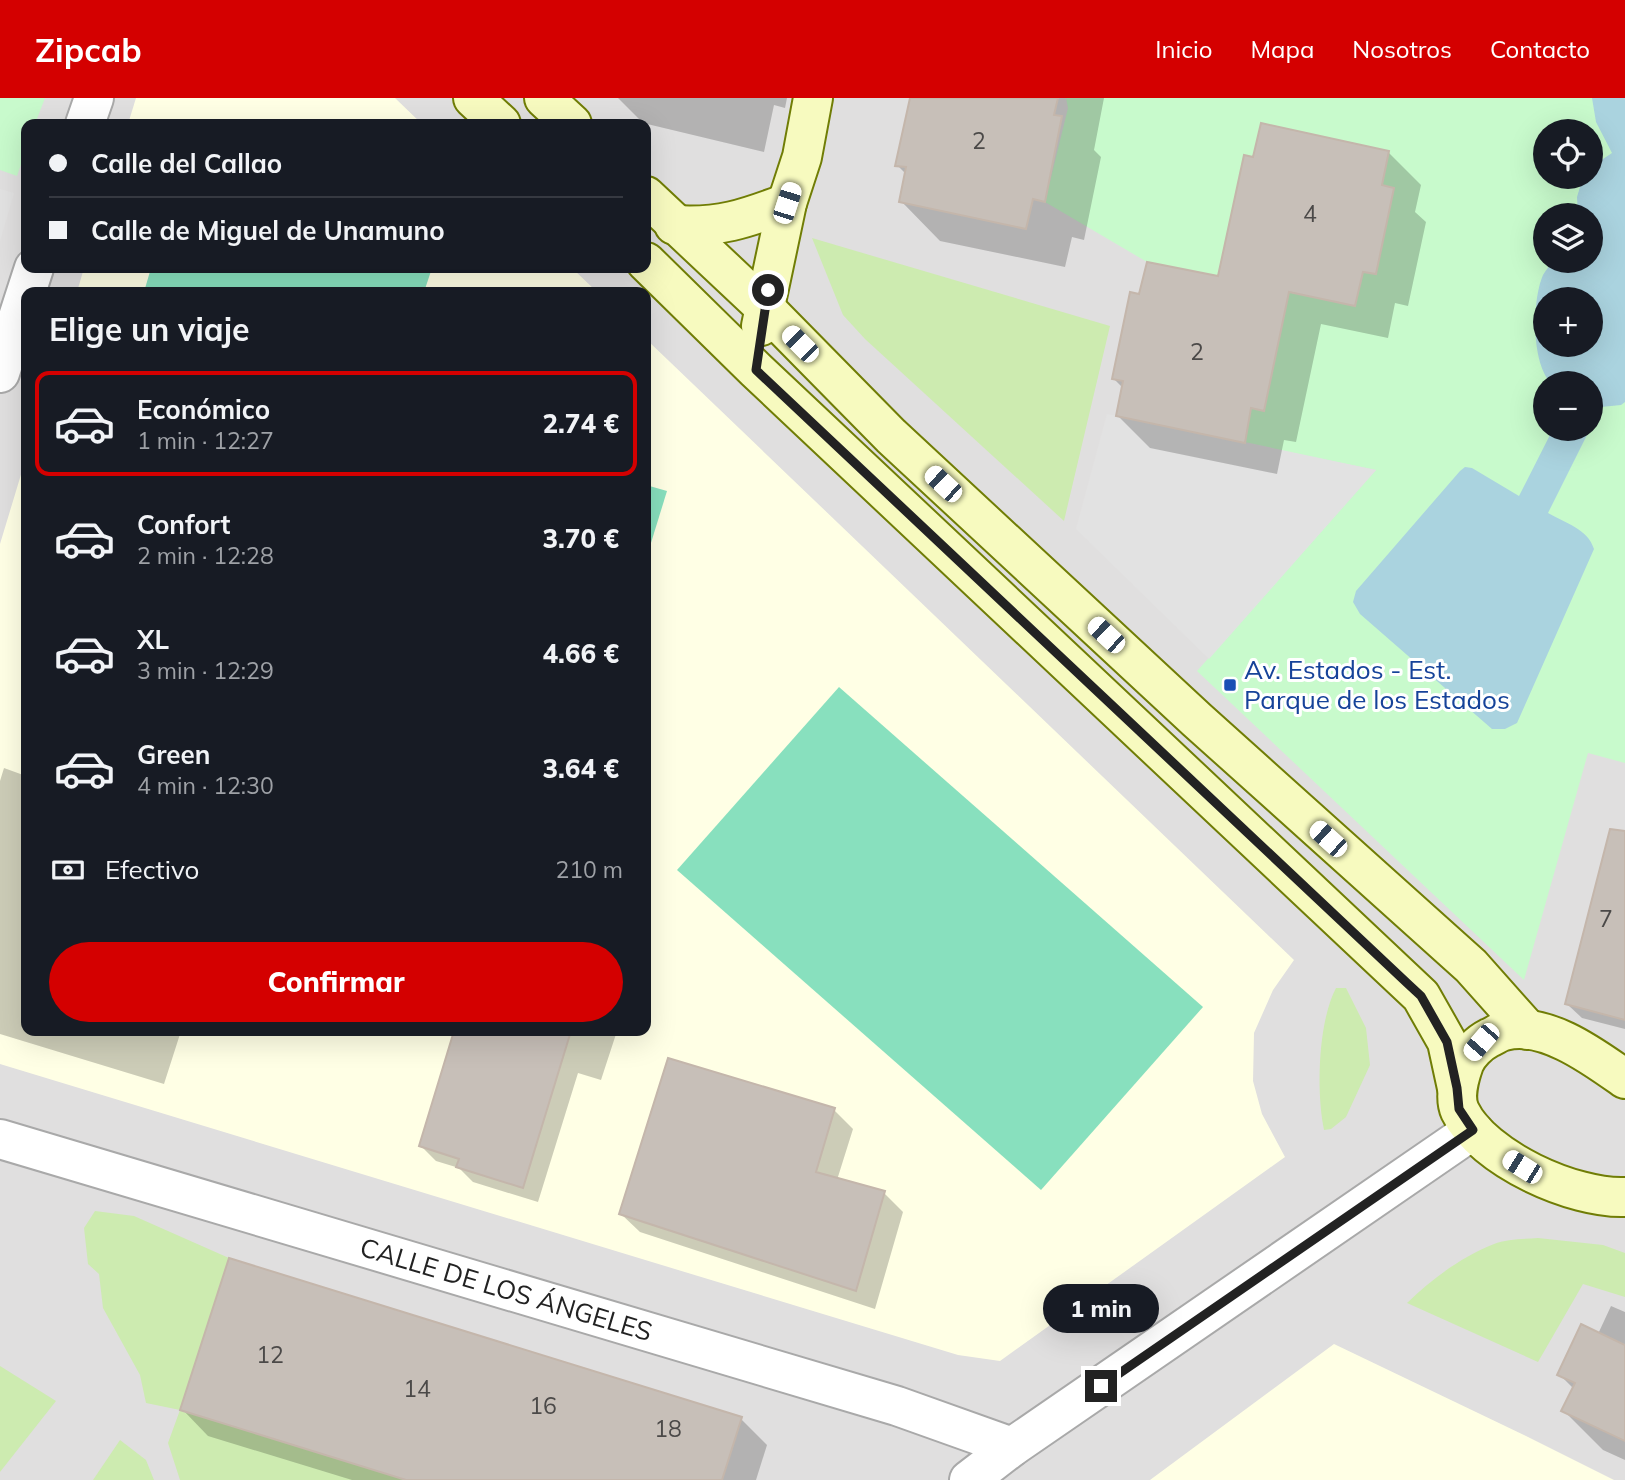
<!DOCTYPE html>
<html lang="es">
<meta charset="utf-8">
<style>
body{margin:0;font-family:Mulish,sans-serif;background:#242831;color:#f1f3f6;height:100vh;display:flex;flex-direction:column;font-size:26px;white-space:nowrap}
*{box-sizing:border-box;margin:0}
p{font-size:23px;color:#9ea1a6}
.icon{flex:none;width:38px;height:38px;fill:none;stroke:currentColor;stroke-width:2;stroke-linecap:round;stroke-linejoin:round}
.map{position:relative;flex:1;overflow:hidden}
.side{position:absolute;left:21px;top:189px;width:630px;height:749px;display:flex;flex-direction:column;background:#171b24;border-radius:14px;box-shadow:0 7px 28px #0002}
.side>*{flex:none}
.guide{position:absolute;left:21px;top:21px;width:630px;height:154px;border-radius:14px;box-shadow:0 7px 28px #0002;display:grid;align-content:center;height:154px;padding:0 28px;background:#171b24}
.tools{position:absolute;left:1533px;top:21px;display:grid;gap:14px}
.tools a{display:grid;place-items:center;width:70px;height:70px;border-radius:50%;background:#171b24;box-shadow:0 7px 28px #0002;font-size:35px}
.end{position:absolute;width:32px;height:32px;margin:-16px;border:9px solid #222;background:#fff;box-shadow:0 0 0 4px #fff}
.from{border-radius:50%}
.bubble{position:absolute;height:49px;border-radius:24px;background:#171b24;box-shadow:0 7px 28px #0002;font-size:23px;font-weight:800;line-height:49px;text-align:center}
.car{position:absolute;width:21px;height:42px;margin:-21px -10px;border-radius:9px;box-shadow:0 0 5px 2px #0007;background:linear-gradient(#fff 24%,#345 0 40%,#fff 0 76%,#345 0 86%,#fff 0)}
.guide b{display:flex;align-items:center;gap:24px;height:66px;font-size:26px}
.guide b+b{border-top:2px solid #363941}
.guide i{width:18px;height:18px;background:#f1f3f6}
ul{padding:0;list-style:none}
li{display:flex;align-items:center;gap:21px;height:105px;margin:0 14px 10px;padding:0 14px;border:4px solid transparent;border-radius:14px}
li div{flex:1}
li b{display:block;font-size:26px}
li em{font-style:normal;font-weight:800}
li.on{border-color:#d40000}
li>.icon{width:63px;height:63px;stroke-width:1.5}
h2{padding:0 28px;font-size:32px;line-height:84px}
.pay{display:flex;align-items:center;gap:18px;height:77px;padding:0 28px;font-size:26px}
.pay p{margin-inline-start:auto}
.button{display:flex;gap:14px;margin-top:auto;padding:14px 28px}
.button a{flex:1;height:80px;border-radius:42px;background:#d40000;color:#fff;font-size:28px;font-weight:800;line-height:80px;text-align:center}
header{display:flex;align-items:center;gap:42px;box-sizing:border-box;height:98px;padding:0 35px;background:#d40000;color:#fff}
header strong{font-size:33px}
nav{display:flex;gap:38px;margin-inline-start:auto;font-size:24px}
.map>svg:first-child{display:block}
</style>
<header>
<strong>Zipcab</strong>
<nav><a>Inicio</a><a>Mapa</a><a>Nosotros</a><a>Contacto</a></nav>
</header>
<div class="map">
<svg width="1625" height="1382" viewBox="0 0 1625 1382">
<rect width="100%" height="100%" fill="#f2efe9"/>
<!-- residential -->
<path fill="#e0dfdf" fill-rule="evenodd" d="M0,0H1625V1382H0ZM26,26H646V170H26ZM1545,33H1591V79H1545ZM1545,117H1591V163H1545ZM26,194H646V933H26ZM1545,201H1591V247H1545ZM1545,285H1591V331H1545Z"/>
<!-- education -->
<g fill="#ffffe5">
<path d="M136,0H395L422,26H128Z"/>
<path d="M84,170H572L597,194H77Z"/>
<path d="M646,241L1294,862L1273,892L1254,935L1253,983L1262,1016L1285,1059L1000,1263L958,1257L0,966V446L26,360V933H646Z"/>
<path d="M1334,1246L1530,1340L1614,1382H1150Z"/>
</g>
<!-- grass -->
<g fill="#cdebb0">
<path d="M812,140L1110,228L1064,423L865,241L843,217Z"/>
<path d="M1336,890H1346L1366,930L1370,967L1346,1019L1331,1031L1324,1032C1316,994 1318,924 1336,890Z"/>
<path d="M95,1113L134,1118L229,1160L181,1312L406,1382H180L168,1345L180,1312L146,1305L140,1277L103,1210L99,1176L88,1166L84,1130Z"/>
<path d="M1538,1140L1603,1147L1625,1155V1199L1583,1186L1538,1264L1407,1205C1432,1181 1461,1159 1494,1146C1506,1141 1524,1141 1538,1140Z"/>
<path d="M0,1268L56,1303L0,1374Z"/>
<path d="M120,1342L146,1362L154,1382H93Z"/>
</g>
<!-- park -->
<g fill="#c8facc" fill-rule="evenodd">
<path d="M0,0H45L35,26H26V52L17,78L0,72Z"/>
<path d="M1066,0H1625V665L1588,655L1524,882L1197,573L1376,372L1245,345L1251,310L1263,313L1276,189L1355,208L1363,174L1376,176L1394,90L1300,79L1309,35L1261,26L1253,59L1244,58L1226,142L1228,180L1147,164L1045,104L1068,10ZM1545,33H1591V79H1545ZM1545,117H1591V163H1545ZM1545,201H1591V247H1545ZM1545,285H1591V331H1545Z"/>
</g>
<!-- pitch -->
<g fill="#88e0be">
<path d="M151,170H421L431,173L424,194H144Z"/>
<path d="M646,387L667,393L646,461Z"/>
<path d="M839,589L1203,909L1041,1092L677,772Z"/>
</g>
<!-- parking -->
<g fill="#e2e2e2">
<path d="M0,91L14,95L0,143Z"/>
<path d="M1107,316L1193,333L1376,372L1209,561L1076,431Z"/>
</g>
<!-- water -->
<g fill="#aad3df" fill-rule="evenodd">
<path d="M1592,0H1625V304L1621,307L1601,309L1591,329V285H1551C1531,265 1532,202 1543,177C1546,172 1550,167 1553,163H1591V117H1578L1577,99L1583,79H1591V69L1612,55L1596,24ZM1545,201H1591V247H1545Z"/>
<path d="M1553,331H1590L1548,415C1565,425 1588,431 1594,451L1517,625L1505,631H1492L1360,516L1353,504L1356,493L1460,373L1465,369L1472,370L1519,398Z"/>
</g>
<!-- shadow -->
<g fill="#0003">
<path d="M618,0H787L785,10L774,7L764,54L643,25Z"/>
<path d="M912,0H1104L1094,52L1101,59L1084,142L1072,139L1065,169L940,143L901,103L906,76L897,67Z"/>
<path d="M1388,54L1421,87L1415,114L1426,124L1408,208L1395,205L1388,240L1321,226L1296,344L1284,342L1277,376L1150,350L1118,318L1123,290L1114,281L1141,198L1219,180L1255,61Z"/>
<path d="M4,670L26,678V933H181L164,986L0,936V683Z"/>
<path d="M1625,737V931L1582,920L1567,906Z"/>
<path d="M446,933H617L601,982L578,975L538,1104L473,1084L459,1070L436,1063L421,1048L455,936Z"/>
<path d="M669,962L834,1012L853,1031L837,1082L884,1095L903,1114L875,1211L640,1134L621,1116Z"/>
<path d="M1611,1208L1625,1214V1362L1603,1352L1563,1312L1574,1291L1559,1276L1598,1236Z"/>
<path d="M182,1311L741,1321L767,1347L756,1382H352L208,1338Z"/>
</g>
<!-- building -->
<g fill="#c7bfb8" stroke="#c4b6ab" stroke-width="2">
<path d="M910,0H1058L1054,17L1062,18L1045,104L1033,101L1026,131L899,104L906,69L895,68Z"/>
<path d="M1261,25L1389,53L1382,87L1394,90L1376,176L1363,174L1355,208L1289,194L1264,313L1251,310L1245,345L1116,318L1123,283L1112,281L1130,194L1139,196L1147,164L1218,178L1244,57L1253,59Z"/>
<path d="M1610,731L1625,733V922L1565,906Z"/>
<path d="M454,933H571L523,1090L456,1069L459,1061L419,1048Z"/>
<path d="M668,960L835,1010L816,1074L885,1093L856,1193L619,1116Z"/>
<path d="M229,1160L742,1319L722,1382H406L180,1312Z"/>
<path d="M1581,1226L1625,1247V1343L1561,1313L1575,1285L1557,1277Z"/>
</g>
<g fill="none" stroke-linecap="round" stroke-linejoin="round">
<defs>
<g id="street">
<path d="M85,26L94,0"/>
<path d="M0,275L34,170"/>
<path id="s1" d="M0,1041L897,1308L1012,1349"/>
<path d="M969,1382L1012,1349L1473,1032"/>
</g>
<g id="secondary">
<path d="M473,0L501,26"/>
<path d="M544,0L572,26"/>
<path d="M646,98L764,209L891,338L1197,622L1471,868L1528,932"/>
<path d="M674,127C719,130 745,121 787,105"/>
<path d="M646,164L756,272L1421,898L1447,944L1457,990"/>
<path d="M761,228L787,105L802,59L813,0"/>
<path d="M1625,981C1594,959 1544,922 1504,933C1499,934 1494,938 1489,940C1479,945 1468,956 1464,966C1459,980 1454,1000 1460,1013C1483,1061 1574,1101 1625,1099"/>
</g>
</defs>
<!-- street casing -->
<use href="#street" stroke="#a9a9a9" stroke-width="42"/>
<!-- secondary casing -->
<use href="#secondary" stroke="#707d05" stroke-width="42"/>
<!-- street -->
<use href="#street" stroke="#fff" stroke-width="38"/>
<!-- secondary -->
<use href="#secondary" stroke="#f7fabf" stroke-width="38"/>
</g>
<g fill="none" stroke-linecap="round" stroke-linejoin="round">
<!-- route -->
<path stroke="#222" stroke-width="9" d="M768,192L756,272L1407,885L1421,898L1447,944L1457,990L1459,1011L1473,1032L1101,1288"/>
</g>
<!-- markers -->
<rect fill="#1a4fb4" stroke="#fff" stroke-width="2.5" x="1223" y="580" width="14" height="14" rx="3.5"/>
<g text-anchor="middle" stroke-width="6" stroke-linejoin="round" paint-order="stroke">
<!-- number labels -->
<g font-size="23" fill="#4b4948">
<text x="979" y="51">2</text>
<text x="1310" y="124">4</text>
<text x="1197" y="262">2</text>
<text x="1606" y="829">7</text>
<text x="270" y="1265">12</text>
<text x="417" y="1299">14</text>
<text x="543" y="1316">16</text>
<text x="668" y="1339">18</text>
</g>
<!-- transit labels -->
<g font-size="26" fill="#164399" stroke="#fff" text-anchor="start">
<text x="1244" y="581">Av. Estados - Est.<tspan x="1244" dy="30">Parque de los Estados</tspan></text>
</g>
<!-- street labels -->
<g font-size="26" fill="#222" stroke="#fff">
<text dy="9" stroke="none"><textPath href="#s1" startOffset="528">CALLE DE LOS ÁNGELES</textPath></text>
</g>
</g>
</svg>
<div class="tools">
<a><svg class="icon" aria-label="locate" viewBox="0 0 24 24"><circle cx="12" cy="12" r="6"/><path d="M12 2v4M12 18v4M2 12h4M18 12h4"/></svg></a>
<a><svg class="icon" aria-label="layers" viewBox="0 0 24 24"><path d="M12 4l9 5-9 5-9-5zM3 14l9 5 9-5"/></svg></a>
<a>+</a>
<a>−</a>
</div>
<i class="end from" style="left:768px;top:192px"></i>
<i class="end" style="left:1101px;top:1288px"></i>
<div class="bubble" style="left:1043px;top:1186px;width:116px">1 min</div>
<i class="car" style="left:787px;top:105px;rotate:18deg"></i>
<i class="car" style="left:800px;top:246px;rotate:315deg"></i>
<i class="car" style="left:943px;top:386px;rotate:313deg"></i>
<i class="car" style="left:1106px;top:537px;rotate:313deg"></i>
<i class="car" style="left:1328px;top:741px;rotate:312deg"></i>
<i class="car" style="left:1481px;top:944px;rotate:221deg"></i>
<i class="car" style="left:1522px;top:1069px;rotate:302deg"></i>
<div class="guide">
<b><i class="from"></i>Calle del Callao</b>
<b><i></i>Calle de Miguel de Unamuno</b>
</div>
<section class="side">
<h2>Elige un viaje</h2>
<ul>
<li class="on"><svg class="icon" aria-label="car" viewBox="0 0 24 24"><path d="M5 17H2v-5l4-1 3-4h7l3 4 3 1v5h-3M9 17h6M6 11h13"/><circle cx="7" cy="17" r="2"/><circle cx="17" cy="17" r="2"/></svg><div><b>Económico</b><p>1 min · 12:27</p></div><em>2.74 €</em></li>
<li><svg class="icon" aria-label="car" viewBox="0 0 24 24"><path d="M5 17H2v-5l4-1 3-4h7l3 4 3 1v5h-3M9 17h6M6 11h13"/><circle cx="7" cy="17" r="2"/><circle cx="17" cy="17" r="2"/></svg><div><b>Confort</b><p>2 min · 12:28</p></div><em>3.70 €</em></li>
<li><svg class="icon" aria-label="car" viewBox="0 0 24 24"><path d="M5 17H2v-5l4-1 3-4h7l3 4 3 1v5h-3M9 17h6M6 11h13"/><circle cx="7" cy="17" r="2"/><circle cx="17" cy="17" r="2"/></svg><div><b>XL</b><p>3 min · 12:29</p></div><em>4.66 €</em></li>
<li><svg class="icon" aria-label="car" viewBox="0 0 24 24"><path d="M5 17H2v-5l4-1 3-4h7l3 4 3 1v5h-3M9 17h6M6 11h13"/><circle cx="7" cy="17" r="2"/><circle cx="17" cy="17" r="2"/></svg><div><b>Green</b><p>4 min · 12:30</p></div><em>3.64 €</em></li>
</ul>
<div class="pay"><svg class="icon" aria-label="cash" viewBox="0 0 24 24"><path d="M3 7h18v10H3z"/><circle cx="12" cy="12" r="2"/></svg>Efectivo<p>210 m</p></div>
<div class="button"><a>Confirmar</a></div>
</section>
</div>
